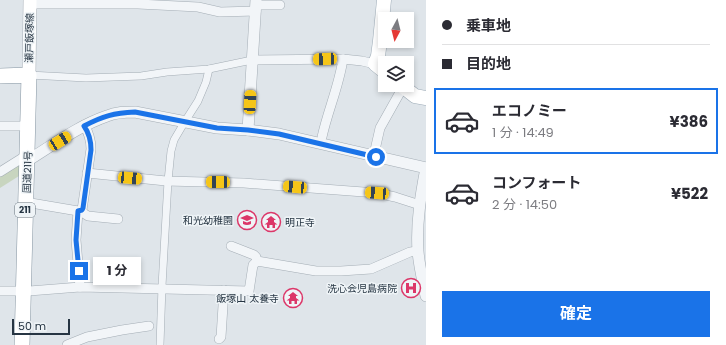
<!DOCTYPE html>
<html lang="ja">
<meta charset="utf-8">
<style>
body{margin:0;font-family:Poppins,"Noto Sans JP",sans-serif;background:#f2f2f3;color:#2b2b33;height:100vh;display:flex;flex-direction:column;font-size:15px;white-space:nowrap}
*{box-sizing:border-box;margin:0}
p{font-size:13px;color:#7c7c81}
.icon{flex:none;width:22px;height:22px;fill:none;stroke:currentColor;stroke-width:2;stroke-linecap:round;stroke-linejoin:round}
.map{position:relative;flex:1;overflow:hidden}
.drawer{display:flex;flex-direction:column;background:#fff;width:300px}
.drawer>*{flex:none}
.banner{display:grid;align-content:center;height:88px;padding:0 16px;background:#fff}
.needle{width:26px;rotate:187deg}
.tools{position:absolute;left:378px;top:12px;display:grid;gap:8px}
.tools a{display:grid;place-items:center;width:36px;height:36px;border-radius:0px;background:#fff;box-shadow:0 2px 6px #0003;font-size:20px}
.scale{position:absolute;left:12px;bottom:10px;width:58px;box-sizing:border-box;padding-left:4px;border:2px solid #263543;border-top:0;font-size:11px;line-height:14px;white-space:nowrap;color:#263543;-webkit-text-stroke:3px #eff4f7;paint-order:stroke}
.end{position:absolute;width:18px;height:18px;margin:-9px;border:5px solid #1a73e8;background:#fff;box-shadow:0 0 0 2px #fff}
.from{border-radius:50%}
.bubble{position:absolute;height:28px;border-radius:0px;background:#fff;box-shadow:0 2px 6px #0003;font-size:13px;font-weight:700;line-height:28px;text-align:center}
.car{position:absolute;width:12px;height:24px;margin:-12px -6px;border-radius:5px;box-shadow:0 0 3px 1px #0007;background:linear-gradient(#f5c518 24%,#345 0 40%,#f5c518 0 76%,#345 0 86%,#f5c518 0)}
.banner b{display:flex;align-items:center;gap:14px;height:38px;font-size:15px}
.banner b+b{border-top:1px solid #e1e1e2}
.banner i{width:10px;height:10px;background:#2b2b33}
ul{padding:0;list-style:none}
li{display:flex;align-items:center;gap:12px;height:66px;margin:0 8px 6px;padding:0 8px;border:2px solid transparent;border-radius:0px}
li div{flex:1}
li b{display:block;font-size:15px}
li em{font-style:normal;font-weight:700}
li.on{border-color:#1a73e8}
li>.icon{width:36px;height:36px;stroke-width:1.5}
.cta{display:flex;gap:8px;margin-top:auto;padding:8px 16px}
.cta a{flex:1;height:46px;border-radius:0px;background:#1a73e8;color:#fff;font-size:16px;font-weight:700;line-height:46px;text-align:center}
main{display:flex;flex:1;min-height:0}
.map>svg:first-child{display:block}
</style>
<main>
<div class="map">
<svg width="426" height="345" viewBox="0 0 426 345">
<rect width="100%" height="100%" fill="#dfe5ea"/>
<!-- green -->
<path fill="#c8d5bf" d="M21,162L19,176L0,188V175Z"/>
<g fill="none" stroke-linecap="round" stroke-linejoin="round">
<defs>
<g id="pedestrian">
<path d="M29,75L86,78L141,76L167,72L209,69L252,60"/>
<path d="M160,345L162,286L168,181L171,151L174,140L184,123L198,101L206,82L209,69"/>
</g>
<g id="minor">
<path d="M30,4H138L198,7L220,12L256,11"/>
<path d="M256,5H280"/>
<path d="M252,60L343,59L362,61L375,64"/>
<path d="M0,126H28"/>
<path d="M322,137C328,110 339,86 343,59"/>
<path d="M375,150L380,128L403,87"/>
<path d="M0,172L27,155"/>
<path d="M87,173L166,181L244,183L377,193L395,197L420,205"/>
<path d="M25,202L78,211L82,210L91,149C91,140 89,133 84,125"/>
<path d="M78,211L76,240L80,287"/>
<path d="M80,211L88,216L118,219"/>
<path d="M231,246L254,255L256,257L257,261"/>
<path d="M0,291H29L80,287L249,291L253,265L257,261L316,271H341L371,269L410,252L418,251"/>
<path d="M219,339L221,337L224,290"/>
<path d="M67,345L87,337L122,330L149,326"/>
</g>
<g id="tertiary">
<path d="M248,130L256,0"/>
<path d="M27,161C53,145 78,126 107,116C116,112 125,112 135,112L217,128L248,130L279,134L426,168"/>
<path d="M426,168C421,194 416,223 418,251C419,266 423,281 426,296"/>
</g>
<path id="secondary" d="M29,75L30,0"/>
<g id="primary">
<path d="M384,0L380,41L378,56L375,64L385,72"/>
<path d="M401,85L415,96L426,98"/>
</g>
<path id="trunk" d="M0,76L29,75L22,345"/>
</defs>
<!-- pedestrian casing -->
<use href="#pedestrian" stroke="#a4adb5" stroke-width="8"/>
<!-- minor casing -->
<use href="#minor" stroke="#a4adb5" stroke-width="10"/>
<!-- tertiary casing -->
<use href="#tertiary" stroke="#a4adb5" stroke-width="12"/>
<!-- secondary casing -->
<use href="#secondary" stroke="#a4adb5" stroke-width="14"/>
<!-- primary casing -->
<use href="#primary" stroke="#9dabb7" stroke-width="15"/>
<!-- trunk casing -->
<use href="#trunk" stroke="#8595a2" stroke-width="16"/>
<!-- pedestrian -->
<use href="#pedestrian" stroke="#f2f5f8" stroke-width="7"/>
<!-- minor -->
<use href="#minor" stroke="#f2f5f8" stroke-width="9"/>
<!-- tertiary -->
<use href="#tertiary" stroke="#f2f5f8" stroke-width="11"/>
<!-- secondary -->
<use href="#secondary" stroke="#fff" stroke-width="13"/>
<!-- primary -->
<use href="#primary" stroke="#fff" stroke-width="14"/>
<!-- trunk -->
<use href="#trunk" stroke="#fff" stroke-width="15"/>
</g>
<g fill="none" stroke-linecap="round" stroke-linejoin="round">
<!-- route -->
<path stroke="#1a73e8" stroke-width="5" d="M79,271L76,240L78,211L82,210L83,208L91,150C91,141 89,133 84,126C103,116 114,113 135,112L217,128L248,130L279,134L376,157"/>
</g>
<!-- icons -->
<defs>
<symbol id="school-ring" viewBox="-11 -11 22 22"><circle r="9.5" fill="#eff4f7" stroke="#dc3769" stroke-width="1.5"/><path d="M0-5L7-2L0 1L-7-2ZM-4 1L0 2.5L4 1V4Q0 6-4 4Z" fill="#dc3769"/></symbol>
<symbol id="temple-ring" viewBox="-11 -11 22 22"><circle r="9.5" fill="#eff4f7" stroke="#dc3769" stroke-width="1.5"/><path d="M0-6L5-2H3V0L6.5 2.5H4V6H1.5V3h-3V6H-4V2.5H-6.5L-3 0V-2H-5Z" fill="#dc3769"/></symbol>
<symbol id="hospital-ring" viewBox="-11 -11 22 22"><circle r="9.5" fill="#eff4f7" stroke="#dc3769" stroke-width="1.5"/><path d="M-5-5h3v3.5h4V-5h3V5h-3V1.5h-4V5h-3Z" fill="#dc3769"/></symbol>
</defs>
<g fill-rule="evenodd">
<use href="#school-ring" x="236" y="209" width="22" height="22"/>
<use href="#temple-ring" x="260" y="211" width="22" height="22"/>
<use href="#hospital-ring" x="400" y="277" width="22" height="22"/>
<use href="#temple-ring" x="282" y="287" width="22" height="22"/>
</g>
<g text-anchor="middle" stroke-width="3" stroke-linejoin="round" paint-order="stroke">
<!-- shield labels -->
<rect fill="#eff4f7" stroke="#626e79" stroke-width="1" x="15" y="203" width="20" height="14" rx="3"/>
<g font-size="9" font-weight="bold" fill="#263543">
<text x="25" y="213">211</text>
</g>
<!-- street labels -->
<g font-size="10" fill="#263543" stroke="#eff4f7">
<text transform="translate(29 38) rotate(-89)" y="4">瀬戸飯塚線</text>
<text transform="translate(27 172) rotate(-88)" y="4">国道211号</text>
</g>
<!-- poi labels -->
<g font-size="10" fill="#263543" stroke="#eff4f7" text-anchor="end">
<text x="233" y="224">和光幼稚園</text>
<text x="285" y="226" text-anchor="start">明正寺</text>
<text x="397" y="292">洗心会児島病院</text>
<text x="279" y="302">飯塚山 太養寺</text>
</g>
</g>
</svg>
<div class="tools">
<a><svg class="needle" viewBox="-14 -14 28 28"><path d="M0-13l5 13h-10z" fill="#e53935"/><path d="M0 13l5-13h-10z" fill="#7c7c81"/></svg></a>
<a><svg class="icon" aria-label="layers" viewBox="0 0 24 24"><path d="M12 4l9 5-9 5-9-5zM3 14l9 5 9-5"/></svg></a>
</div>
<div class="scale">50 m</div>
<i class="end from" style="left:376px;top:157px"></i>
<i class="end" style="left:79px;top:271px"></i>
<div class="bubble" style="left:93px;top:257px;width:48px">1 分</div>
<i class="car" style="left:325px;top:59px;rotate:268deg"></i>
<i class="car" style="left:250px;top:102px;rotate:3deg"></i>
<i class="car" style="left:60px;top:141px;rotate:58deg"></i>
<i class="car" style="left:130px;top:178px;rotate:95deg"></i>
<i class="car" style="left:218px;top:182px;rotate:271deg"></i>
<i class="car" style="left:295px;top:187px;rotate:275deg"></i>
<i class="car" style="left:377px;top:193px;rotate:274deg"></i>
</div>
<section class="drawer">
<div class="banner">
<b><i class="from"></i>乗車地</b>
<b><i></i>目的地</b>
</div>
<ul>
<li class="on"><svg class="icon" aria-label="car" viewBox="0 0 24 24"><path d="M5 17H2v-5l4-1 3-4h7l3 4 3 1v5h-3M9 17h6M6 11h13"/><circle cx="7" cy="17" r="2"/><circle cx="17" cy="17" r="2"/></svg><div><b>エコノミー</b><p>1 分 · 14:49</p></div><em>¥386</em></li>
<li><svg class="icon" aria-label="car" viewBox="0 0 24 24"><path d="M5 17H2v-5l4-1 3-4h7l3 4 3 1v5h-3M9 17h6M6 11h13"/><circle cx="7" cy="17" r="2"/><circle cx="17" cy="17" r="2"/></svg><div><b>コンフォート</b><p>2 分 · 14:50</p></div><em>¥522</em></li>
</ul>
<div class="cta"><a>確定</a></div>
</section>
</main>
